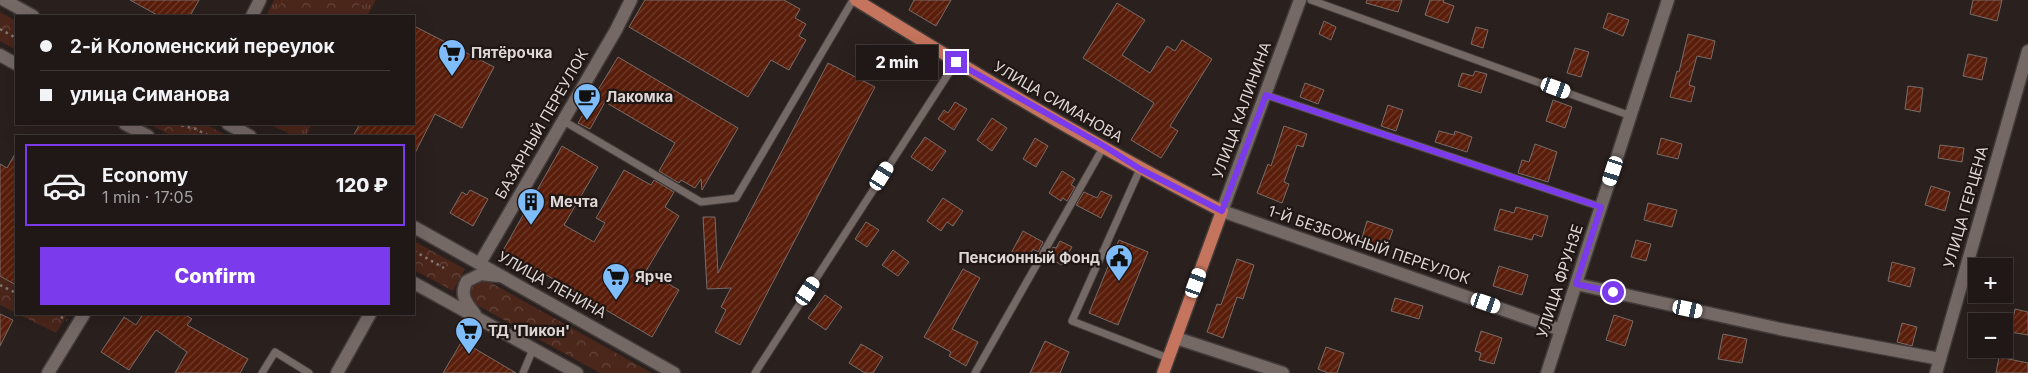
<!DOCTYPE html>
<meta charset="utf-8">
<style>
body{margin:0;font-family:Inter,sans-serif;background:#28211f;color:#f1f3f6;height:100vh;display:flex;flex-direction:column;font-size:19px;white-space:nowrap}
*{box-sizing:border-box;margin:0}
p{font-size:16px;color:#a2a0a1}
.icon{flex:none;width:28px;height:28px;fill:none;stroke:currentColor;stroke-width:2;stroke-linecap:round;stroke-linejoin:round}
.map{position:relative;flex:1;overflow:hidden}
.side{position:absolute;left:15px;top:135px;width:400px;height:180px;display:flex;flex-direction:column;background:#201816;border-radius:0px;box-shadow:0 5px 20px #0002,0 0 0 1px #3d3735}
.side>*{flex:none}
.guide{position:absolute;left:15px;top:15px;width:400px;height:110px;border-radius:0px;box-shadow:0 5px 20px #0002,0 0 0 1px #3d3735;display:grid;align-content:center;height:110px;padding:0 25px;background:#201816}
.fabs{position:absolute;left:1968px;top:258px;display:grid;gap:10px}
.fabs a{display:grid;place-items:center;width:45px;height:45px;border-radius:0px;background:#201816;box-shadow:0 5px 20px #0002,0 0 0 1px #3d3735;font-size:25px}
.end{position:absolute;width:22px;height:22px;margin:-11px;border:6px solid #7c3aed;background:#fff;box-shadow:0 0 0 2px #fff}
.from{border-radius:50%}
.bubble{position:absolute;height:35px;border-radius:0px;background:#201816;box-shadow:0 5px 20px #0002,0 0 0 1px #3d3735;font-size:16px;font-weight:800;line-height:35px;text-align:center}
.car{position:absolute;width:15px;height:30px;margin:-15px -8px;border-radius:6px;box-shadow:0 0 4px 1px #0007;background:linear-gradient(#fff 24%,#345 0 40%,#fff 0 76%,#345 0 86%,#fff 0)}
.guide b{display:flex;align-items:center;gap:18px;height:48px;font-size:19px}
.guide b+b{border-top:1px solid #3d3735}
.guide i{width:12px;height:12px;background:#f1f3f6}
ul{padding:9px 0 0;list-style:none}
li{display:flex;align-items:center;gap:15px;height:82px;margin:0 10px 8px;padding:0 15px;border:2px solid #3d3735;border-radius:0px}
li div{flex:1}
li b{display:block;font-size:19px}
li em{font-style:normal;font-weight:800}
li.selected{border-color:#7c3aed}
li>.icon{width:45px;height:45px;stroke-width:1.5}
.action{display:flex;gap:10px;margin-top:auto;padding:10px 25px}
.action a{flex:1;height:58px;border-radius:0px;background:#7c3aed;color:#fff;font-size:20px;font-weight:800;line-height:58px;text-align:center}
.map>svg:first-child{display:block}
</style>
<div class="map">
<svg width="2028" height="373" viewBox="0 0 2028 373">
<defs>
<pattern id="grass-tufts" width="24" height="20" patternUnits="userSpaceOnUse" patternTransform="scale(1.25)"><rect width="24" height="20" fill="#4b261b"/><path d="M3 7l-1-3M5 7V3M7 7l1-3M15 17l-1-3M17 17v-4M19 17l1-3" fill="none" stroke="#64453b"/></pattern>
<pattern id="park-crowns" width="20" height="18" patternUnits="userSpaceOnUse" patternTransform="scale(1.25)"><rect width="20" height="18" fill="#4b261b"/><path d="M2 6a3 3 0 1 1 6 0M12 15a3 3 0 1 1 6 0" fill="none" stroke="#64453b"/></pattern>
<pattern id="building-hatch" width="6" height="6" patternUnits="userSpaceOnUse" patternTransform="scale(1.25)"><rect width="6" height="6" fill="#591d0a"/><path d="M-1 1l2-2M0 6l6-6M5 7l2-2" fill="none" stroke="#703d2d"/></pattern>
</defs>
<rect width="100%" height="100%" fill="#2a201e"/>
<!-- grass -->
<g fill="url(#grass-tufts)">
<path d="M274,0H376L367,16H266Z"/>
<path d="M269,124H312L306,136H294Z"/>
</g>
<!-- park -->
<g fill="url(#park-crowns)">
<path d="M283,0H362L353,16H274Z"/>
<path d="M0,12L16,21V50L0,41Z"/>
<path d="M149,124H205L228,136H172Z"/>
<path d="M414,241L465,269L453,291L414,270Z"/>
<path d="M0,276L16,285V313L0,305Z"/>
<path d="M482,279L488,281L652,373H600L475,304L471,300L469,289L472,284Z"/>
<path d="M18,314H68L56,333Z"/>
</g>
<!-- building -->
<g fill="url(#building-hatch)" stroke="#776c69">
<path d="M130,0H199L190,16H159Z"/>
<path d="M645,0H784L800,9L795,18L806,24L799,36L806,40L789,70L771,60L748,97L629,27Z"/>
<path d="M914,0H951L936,26L909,10Z"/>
<path d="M1367,0H1402L1398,12L1366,3Z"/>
<path d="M1430,0H1444L1443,2L1454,6L1448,23L1425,15Z"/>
<path d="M1973,0H2002L1997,21L1970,14Z"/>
<path d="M1117,3L1145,20L1122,55L1150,73L1167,46L1175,51L1182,40L1212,59L1170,126L1178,131L1161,158L1131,140L1154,103L1083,58Z"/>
<path d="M1608,13L1629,20L1623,36L1603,28Z"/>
<path d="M1324,21L1336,27L1331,40L1319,34Z"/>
<path d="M414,26L494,67L462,128L435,114L414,155V136H353L360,124H414Z"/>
<path d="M1476,27L1488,30L1483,48L1471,44Z"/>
<path d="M1688,34L1715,41L1711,59L1697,56L1689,85L1695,87L1691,102L1670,97L1677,71L1679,72Z"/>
<path d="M1575,48L1589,52L1581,77L1567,73Z"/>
<path d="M1968,54L1987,58L1982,80L1963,76Z"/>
<path d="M618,57L738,128L702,190L701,179L695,188L681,180L679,183L659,171L675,143L605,102L590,129L578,123Z"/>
<path d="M828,63L875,87L740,345L715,332L726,310L721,307L731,288L707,289L703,217H715L718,273Z"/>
<path d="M1475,71L1487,74L1481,93L1458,86L1462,73L1473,76Z"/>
<path d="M1305,83L1324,90L1318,104L1300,97Z"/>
<path d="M1908,86L1923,88L1920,112L1905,109Z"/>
<path d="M1553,100L1572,107L1565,128L1546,121Z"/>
<path d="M955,102L967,109L954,130L938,119L944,110L948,113Z"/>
<path d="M1388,105L1403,110L1396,131L1381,126Z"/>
<path d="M992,118L1007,128L992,151L977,140Z"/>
<path d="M1284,126L1307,134L1303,147L1297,145L1284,182L1289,184L1282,203L1257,193L1268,164L1271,166Z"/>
<path d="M1439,131L1454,135L1455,131L1472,137L1467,152L1435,142Z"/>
<path d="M925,137L946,151L932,171L911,157Z"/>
<path d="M1035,138L1048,146L1036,167L1023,159Z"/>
<path d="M1661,138L1682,144L1678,159L1657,154Z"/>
<path d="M1535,144L1557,152L1548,182L1518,173L1522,160L1529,162Z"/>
<path d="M1940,145L1964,148L1962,162L1938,158Z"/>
<path d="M562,146L598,167L564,225L594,242L605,223L596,218L624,170L651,185L654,180L674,192L665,207L679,216L646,271L679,290L652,337L536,269L533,274L500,256Z"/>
<path d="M16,152V285L0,276V164L7,168Z"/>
<path d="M1062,171L1075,179L1071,185L1075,187L1067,201L1063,198L1061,201L1049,193Z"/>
<path d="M1931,186L1950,192L1945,211L1925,205Z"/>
<path d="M470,190L488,199L473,226L450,213L462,192L467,195Z"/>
<path d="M1101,191L1112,196L1101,218L1076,205L1084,192L1097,198Z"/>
<path d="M943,198L963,211L953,226L947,222L941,231L927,221Z"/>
<path d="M1648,203L1677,210L1672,227L1644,220Z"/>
<path d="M1516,207L1548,216L1542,237L1534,234L1532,240L1494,230L1500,209L1514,213Z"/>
<path d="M1367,221L1393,230L1388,243L1383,242L1381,248L1361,241Z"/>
<path d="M866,222L879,230L867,247L855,239Z"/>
<path d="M1023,231L1043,242L1038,252L1033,249L1030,255L1024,252L1019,262L1009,257Z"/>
<path d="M1119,240L1148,252L1118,325L1089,313Z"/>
<path d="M1636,240L1651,244L1646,261L1631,257Z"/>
<path d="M1060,241L1072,247L1062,265L1047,257L1053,247L1056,248Z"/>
<path d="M893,250L909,262L898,276L882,265Z"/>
<path d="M1237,259L1254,265L1243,299L1237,297L1223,338L1207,332L1217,304L1221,305Z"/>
<path d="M1892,262L1915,268L1910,287L1888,281Z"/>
<path d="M1499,266L1528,275L1522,295L1493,286Z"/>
<path d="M963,269L980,278L952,329L978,342L966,366L949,356L951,352L924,337Z"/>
<path d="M825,295L842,307L826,330L808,318Z"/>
<path d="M1395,298L1423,306L1419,319L1391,311Z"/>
<path d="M2015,309L2028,312V335L2010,332Z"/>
<path d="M0,314L13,320L0,346Z"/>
<path d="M143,314H184L192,319L187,325L248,359L240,373H175L187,352L156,330L129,370L101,352L124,317L136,325Z"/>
<path d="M1614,315L1633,321L1625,346L1606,340Z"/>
<path d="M1902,323L1917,327L1912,346L1897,342Z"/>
<path d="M1481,331L1502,338L1494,364L1479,360L1481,353L1475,351Z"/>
<path d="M1723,334L1747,339L1742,363L1718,359Z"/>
<path d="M462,341L516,373H443Z"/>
<path d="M1045,341L1069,352L1060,373H1030Z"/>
<path d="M861,344L883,357L873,373H865L849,363Z"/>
<path d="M1326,347L1344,353L1337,373H1328L1318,369Z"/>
<path d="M1999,357L2028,363V373H1996Z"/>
</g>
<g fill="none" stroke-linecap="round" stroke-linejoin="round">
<defs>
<g id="lane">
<path d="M1311,0L1631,116"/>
<path d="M1266,95L1601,207"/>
<path d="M562,120L701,202L736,198L853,0"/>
<path d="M1140,169L1072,321L1168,358"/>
<path d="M262,373L275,352L309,373"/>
<path d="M523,373L533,349"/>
<path d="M755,373L956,62"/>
<path d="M975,373L1104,146"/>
</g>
<g id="street">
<path d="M252,16L260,0"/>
<path d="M1222,211L1561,330"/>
<path d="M1576,284L1780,329L1940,359"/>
<path d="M1176,338L1283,373"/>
<path d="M1547,373L1668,0"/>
<path d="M1936,373L2028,51"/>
</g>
<g id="secondary">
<path d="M4,0L33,16"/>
<path d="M0,55L16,64"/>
<path d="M125,124L148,136"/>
<path d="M228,124L250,136"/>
<path d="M1222,211L1300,0"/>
<path d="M414,227L674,373"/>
<path d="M480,263L616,30L631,0"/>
<path d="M414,283L577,373"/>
<path d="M475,314C466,303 459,294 467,281L481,274L498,276"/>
<path d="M48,373L84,314"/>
<path d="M337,373L370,314"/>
</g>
<path id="primary" d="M856,0C976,74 1097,147 1222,211L1163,373"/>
</defs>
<!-- lane casing -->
<use href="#lane" stroke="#423b39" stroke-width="9"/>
<!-- street casing -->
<use href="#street" stroke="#423b39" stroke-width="15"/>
<!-- secondary casing -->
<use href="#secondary" stroke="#423b39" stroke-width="15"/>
<!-- primary casing -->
<use href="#primary" stroke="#423b39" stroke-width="15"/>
<!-- path -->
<g stroke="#7f7775" stroke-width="2.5" stroke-dasharray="2.5 4" stroke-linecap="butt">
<path d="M0,29L16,38"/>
<path d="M175,124L196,129L209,136"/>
<path d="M414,251L444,268"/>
<path d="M0,285L16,293"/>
<path d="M55,314L67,320"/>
</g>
<!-- lane -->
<use href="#lane" stroke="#756966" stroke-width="7"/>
<!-- street -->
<use href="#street" stroke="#756966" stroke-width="12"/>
<!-- secondary -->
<use href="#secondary" stroke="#756966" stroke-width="12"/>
<!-- primary -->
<use href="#primary" stroke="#c5745d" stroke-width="12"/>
</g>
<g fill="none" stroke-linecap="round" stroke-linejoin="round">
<!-- route -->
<path stroke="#7c3aed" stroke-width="6" d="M956,62L1104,146L1140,169L1222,211L1266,95L1601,207L1576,284L1613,292"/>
</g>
<!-- icons -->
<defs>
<symbol id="supermarket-pin" viewBox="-11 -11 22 30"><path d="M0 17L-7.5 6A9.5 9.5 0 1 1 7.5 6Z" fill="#7fbdfa" stroke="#201715"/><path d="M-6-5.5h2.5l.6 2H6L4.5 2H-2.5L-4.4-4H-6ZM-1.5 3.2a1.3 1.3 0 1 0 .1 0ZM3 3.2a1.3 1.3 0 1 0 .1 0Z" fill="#111"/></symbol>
<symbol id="cafe-pin" viewBox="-11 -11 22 30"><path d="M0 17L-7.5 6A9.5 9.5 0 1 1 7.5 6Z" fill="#7fbdfa" stroke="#201715"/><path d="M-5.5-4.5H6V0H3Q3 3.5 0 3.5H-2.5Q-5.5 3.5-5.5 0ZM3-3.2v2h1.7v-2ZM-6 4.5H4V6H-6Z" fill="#111"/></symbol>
<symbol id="building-pin" viewBox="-11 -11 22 30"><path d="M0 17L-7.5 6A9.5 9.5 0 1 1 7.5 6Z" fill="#7fbdfa" stroke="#201715"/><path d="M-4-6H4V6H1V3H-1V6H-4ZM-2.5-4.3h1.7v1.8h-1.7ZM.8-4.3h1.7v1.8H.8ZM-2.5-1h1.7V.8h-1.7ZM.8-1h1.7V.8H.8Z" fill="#111"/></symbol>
<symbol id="civic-pin" viewBox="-11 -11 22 30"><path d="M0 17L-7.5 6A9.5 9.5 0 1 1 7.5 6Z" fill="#7fbdfa" stroke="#201715"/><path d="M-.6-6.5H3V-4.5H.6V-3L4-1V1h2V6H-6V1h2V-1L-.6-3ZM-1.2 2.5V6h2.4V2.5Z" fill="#111"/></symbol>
</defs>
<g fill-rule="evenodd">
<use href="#supermarket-pin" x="436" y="37" width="32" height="43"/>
<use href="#cafe-pin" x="571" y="81" width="32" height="43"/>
<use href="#building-pin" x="515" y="186" width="32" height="43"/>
<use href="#civic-pin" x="1103" y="242" width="32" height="43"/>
<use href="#supermarket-pin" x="600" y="261" width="32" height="43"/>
<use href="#supermarket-pin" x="453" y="315" width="32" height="43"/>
</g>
<g text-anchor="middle" stroke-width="4.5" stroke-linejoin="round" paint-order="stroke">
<!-- poi labels -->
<g font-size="15" font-weight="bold" fill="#dcd6d4" stroke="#201715" text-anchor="start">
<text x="471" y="58">Пятёрочка</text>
<text x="606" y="102">Лакомка</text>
<text x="550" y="207">Мечта</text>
<text x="1100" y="263" text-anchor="end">Пенсионный Фонд</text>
<text x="635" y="282">Ярче</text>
<text x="488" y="336">ТД 'Пикон'</text>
</g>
<!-- street labels -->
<g font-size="15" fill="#dcd6d4" stroke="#201715">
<text transform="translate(1058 102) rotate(30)" y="5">УЛИЦА СИМАНОВА</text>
<text transform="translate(1242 110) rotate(-70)" y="5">УЛИЦА КАЛИНИНА</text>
<text transform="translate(542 124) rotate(-60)" y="5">БАЗАРНЫЙ ПЕРЕУЛОК</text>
<text transform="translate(1966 207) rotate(-74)" y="5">УЛИЦА ГЕРЦЕНА</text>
<text transform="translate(1369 245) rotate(19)" y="5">1-Й БЕЗБОЖНЫЙ ПЕРЕУЛОК</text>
<text transform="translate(1560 281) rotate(-72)" y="5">УЛИЦА ФРУНЗЕ</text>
<text transform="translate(552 285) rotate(29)" y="5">УЛИЦА ЛЕНИНА</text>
</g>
</g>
</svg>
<div class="fabs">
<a>+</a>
<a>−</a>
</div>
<i class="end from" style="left:1613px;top:292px"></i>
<i class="end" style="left:956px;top:62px"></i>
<div class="bubble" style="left:856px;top:45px;width:82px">2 min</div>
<i class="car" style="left:1556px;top:88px;rotate:110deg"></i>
<i class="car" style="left:1613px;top:171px;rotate:198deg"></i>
<i class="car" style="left:882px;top:176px;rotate:32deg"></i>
<i class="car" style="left:1196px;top:283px;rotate:20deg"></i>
<i class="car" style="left:808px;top:291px;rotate:33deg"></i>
<i class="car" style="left:1486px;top:303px;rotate:109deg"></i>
<i class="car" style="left:1688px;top:309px;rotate:102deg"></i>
<div class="guide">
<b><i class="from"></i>2-й Коломенский переулок</b>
<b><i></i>улица Симанова</b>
</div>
<section class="side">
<ul>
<li class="selected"><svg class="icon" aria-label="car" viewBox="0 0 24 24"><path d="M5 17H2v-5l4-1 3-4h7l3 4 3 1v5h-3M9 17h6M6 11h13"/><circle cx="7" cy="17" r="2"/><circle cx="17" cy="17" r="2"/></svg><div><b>Economy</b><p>1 min · 17:05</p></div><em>120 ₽</em></li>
</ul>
<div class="action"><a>Confirm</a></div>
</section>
</div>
